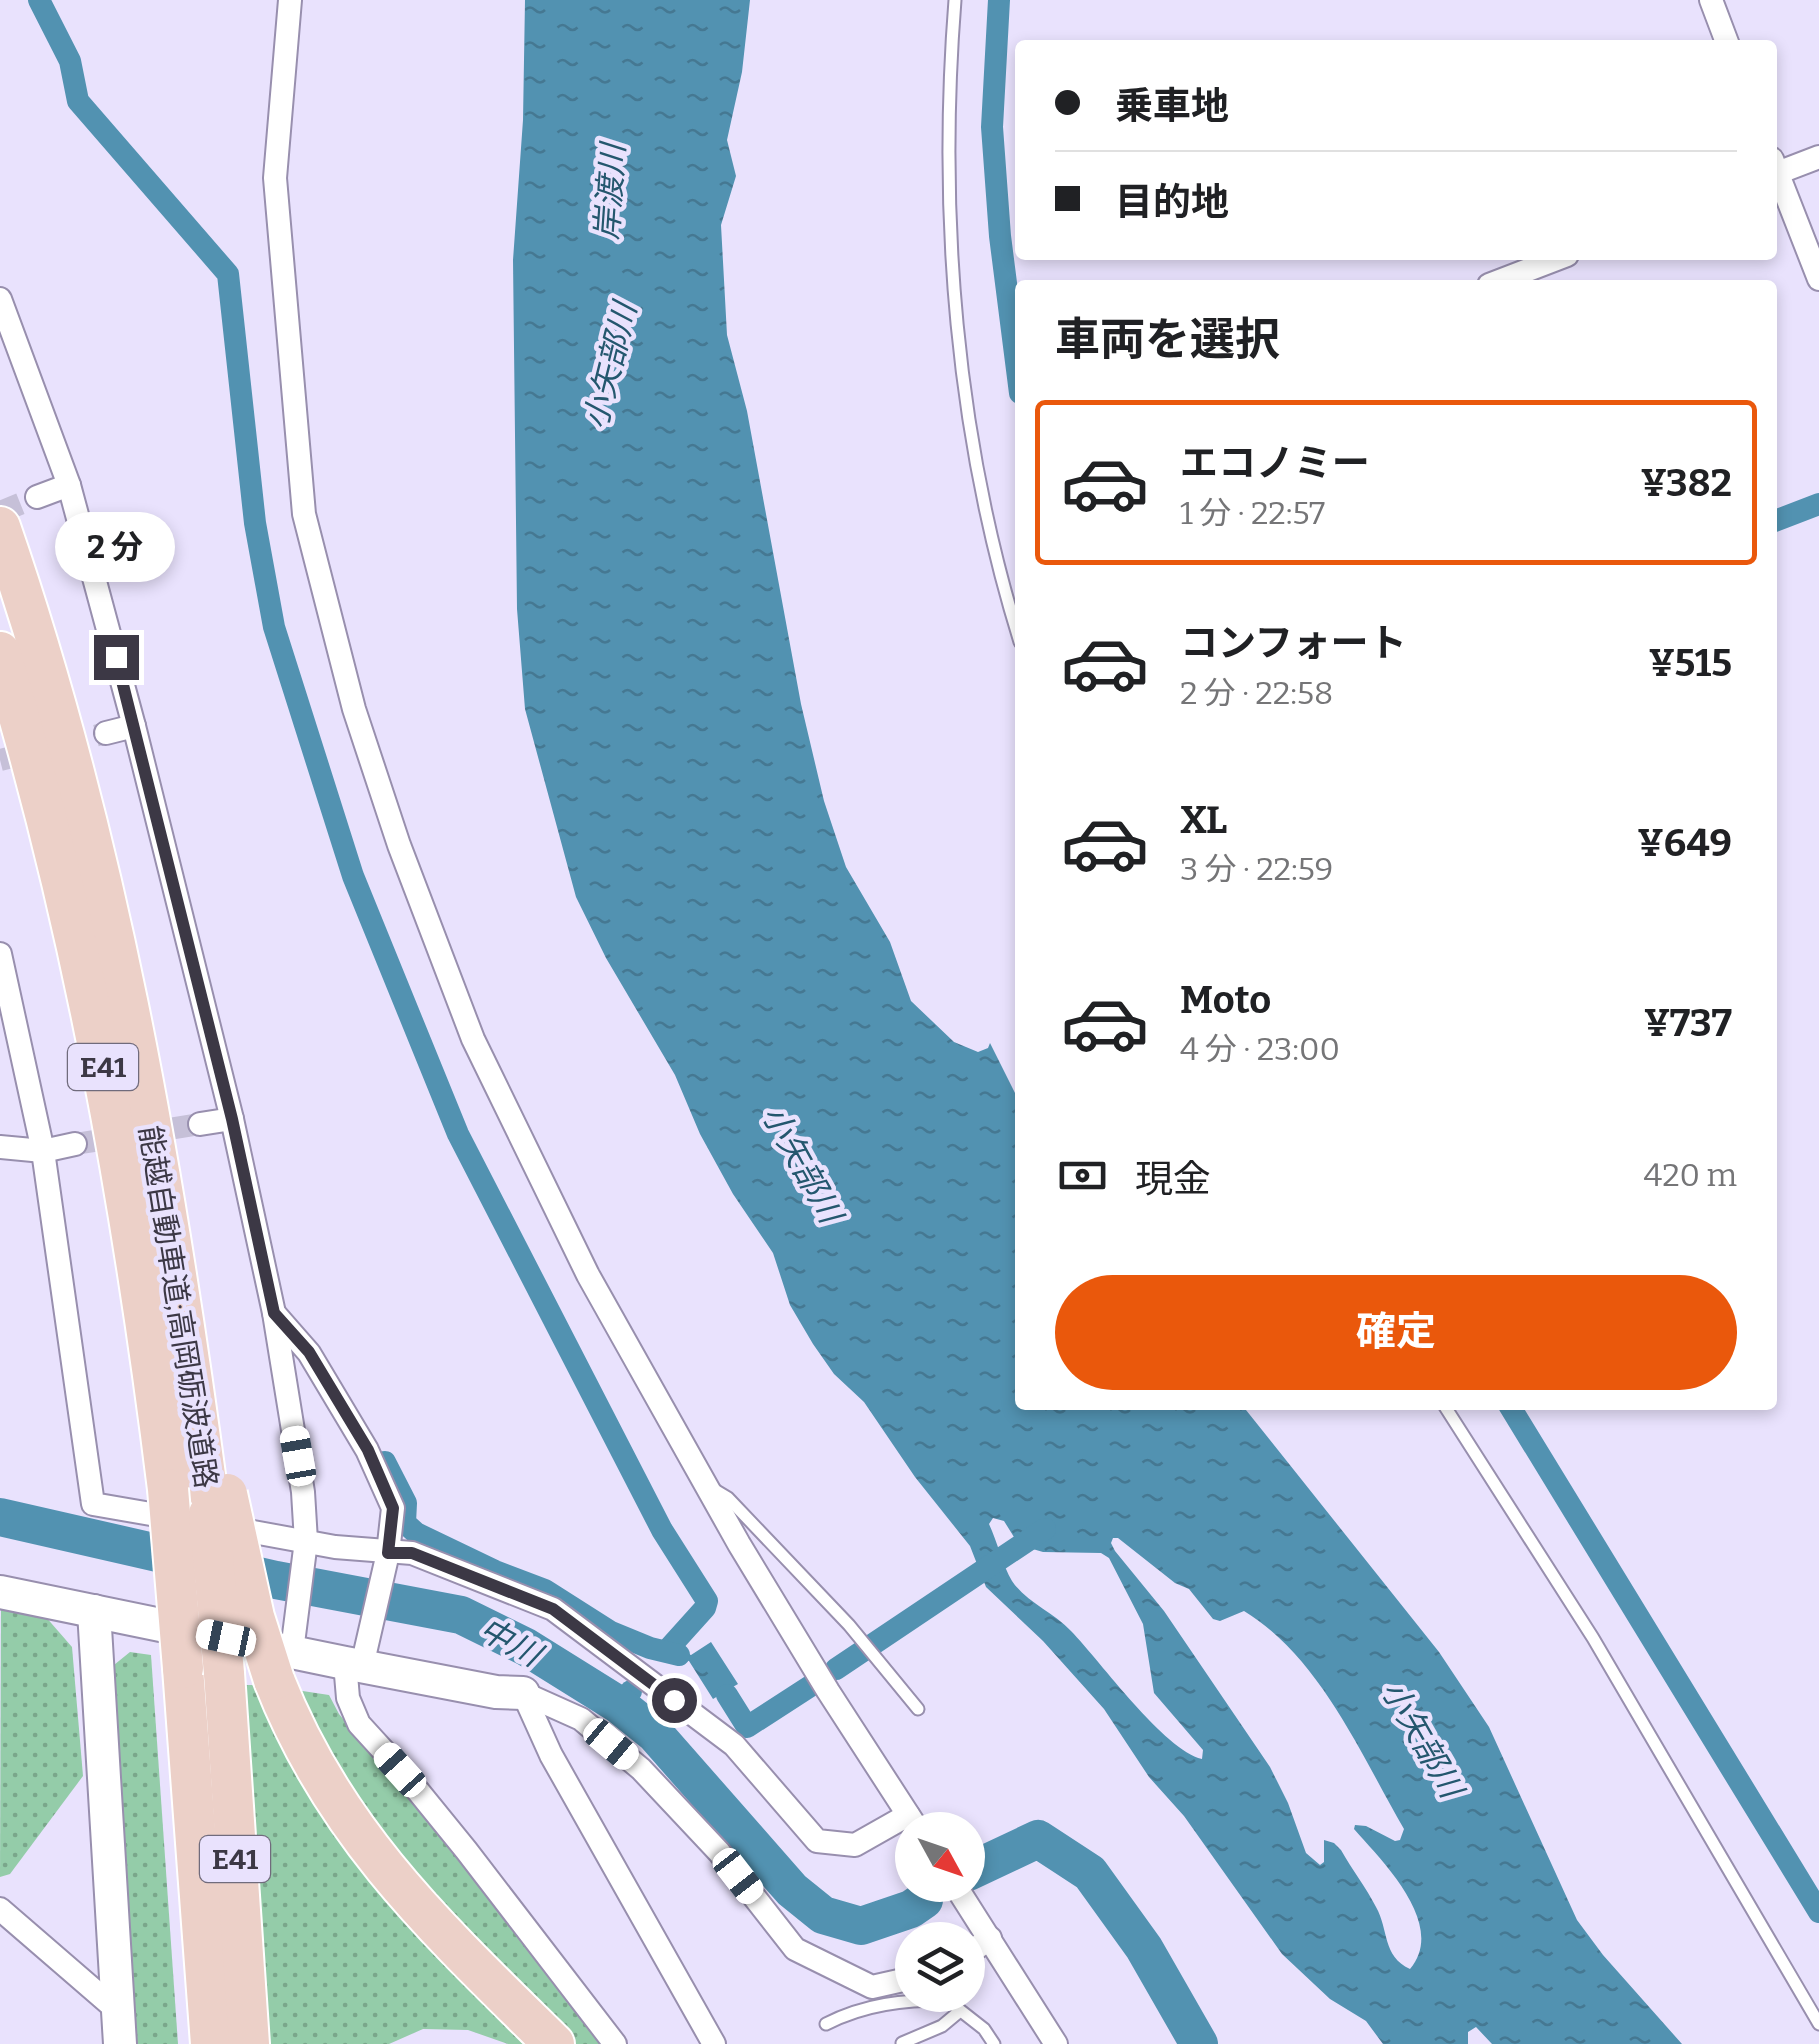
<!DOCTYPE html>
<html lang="ja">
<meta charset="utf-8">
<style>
body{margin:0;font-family:Bitter,"Noto Sans JP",serif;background:#f2f2f2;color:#202124;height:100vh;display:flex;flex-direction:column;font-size:38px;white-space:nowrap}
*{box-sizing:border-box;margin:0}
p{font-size:32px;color:#757577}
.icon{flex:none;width:55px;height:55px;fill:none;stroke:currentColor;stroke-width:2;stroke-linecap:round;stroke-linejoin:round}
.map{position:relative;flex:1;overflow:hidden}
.sheet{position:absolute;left:1015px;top:280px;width:762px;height:1130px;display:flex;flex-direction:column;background:#fff;border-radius:10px;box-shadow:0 5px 15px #0003}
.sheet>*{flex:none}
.guide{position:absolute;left:1015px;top:40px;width:762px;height:220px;border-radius:10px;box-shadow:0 5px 15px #0003;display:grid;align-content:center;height:220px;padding:0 40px;background:#fff}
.needle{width:65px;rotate:130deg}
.buttons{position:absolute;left:895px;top:1812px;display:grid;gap:20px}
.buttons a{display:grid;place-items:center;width:90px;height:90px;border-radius:50%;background:#fff;box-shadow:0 5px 15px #0003;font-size:50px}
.end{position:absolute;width:45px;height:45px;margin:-22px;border:12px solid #3c3845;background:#fff;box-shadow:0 0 0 5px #fff}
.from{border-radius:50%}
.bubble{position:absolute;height:70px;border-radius:35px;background:#fff;box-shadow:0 5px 15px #0003;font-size:32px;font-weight:700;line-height:70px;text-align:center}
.car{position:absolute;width:30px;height:60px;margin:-30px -15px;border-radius:12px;box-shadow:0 0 8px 2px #0007;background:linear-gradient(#fff 24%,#345 0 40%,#fff 0 76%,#345 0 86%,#fff 0)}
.guide b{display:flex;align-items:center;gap:35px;height:95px;font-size:38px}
.guide b+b{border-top:2px solid #e0e0e0}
.guide i{width:25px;height:25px;background:#202124}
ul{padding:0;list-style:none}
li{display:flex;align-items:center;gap:30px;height:165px;margin:0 20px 15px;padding:0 20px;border:5px solid transparent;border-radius:10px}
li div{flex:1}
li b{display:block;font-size:38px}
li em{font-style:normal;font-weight:700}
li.on{border-color:#ea580c}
li>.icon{width:90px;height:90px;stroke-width:1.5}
h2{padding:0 40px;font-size:45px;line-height:120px}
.pay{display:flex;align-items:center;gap:25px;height:110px;padding:0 40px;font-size:38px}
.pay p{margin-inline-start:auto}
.cta{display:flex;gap:20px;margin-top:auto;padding:20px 40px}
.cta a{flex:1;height:115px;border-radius:60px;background:#ea580c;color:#fff;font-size:40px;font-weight:700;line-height:115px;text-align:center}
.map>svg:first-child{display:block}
</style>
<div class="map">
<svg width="1819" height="2044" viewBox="0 0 1819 2044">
<defs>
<pattern id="grass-dots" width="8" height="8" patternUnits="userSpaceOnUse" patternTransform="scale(2.5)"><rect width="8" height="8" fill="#94cca9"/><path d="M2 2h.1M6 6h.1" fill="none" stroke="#7aa78b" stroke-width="1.8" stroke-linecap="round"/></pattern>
<pattern id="water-ripples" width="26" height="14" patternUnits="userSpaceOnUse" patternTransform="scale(2.5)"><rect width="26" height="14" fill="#5292b1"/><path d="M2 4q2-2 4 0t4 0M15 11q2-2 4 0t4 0" fill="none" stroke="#457892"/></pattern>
</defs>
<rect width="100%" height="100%" fill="#e9e2fd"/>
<!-- grass -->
<g fill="url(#grass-dots)">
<path d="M1,1608L45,1616L72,1647L83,1776L10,1874L0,1877Z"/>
<path d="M130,1652L151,1655L178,2044H133L109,1669Z"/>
<path d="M244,1685H263L532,2044H508L468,2030L423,2029L389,2044H268Z"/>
<path d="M296,1690L329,1695L339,1714L576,2003L604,2044H572L368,1822Z"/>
</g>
<!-- water -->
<g fill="url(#water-ripples)" fill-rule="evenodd">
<path d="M525,0H750L742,72L727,140L736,176L721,225L727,335L747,411L801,704L824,801L846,867L890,942L911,1001L954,1042L978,1052L988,1048L990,1043L1020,1103V1405H1242L1439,1652L1489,1727L1577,1920L1603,1955L1682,2044H1492L1476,2027L1468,2032V2044H1383L1366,2021L1330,1999L1282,1954L1184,1816L1149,1777L1104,1709L1043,1641L986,1587L970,1546L915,1477L864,1402L834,1374L813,1344L790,1305L773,1253L733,1194L700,1134L675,1075L606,958L576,897L525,709L517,609L513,260L523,120ZM993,1518L1004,1521L1019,1545L1043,1552L1101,1553L1109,1558L1143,1624L1154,1693L1203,1750L1202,1759C1164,1750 1101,1662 1071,1631C1053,1612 1026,1602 1012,1581C1003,1566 997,1541 989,1524ZM1118,1538L1175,1583L1189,1589L1213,1619L1220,1621L1244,1611C1320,1657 1361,1755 1404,1829L1400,1840L1395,1841L1366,1826L1355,1825L1354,1829C1384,1863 1447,1925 1410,1969C1382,1956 1389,1930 1376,1907C1366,1887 1352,1870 1341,1850L1334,1843L1324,1840V1862L1320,1865L1306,1853L1288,1803L1270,1767L1164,1611L1115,1551L1111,1543L1113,1538Z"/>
<path d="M711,1642L738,1684L731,1688L733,1691L721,1699L718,1696L713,1699L689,1661L678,1658L681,1651L691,1655Z"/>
</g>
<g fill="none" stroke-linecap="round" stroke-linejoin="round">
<!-- canal -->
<g stroke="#5292b1" stroke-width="22">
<path d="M39,0L70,61L78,101L228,274L255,523L274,627L353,876L458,1134L662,1530L707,1601L705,1608L669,1648"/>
<path d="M999,0L992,127L1000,236L1020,393"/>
<path d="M1772,522L1819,504"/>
<path d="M1509,1405L1819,1912"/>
<path d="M385,1462L406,1503L405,1523L416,1533L495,1571L545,1590L611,1632L650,1648L679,1655"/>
<path d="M836,1669L1045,1529"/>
<path d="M727,1695L747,1727L812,1685"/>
<path d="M619,1705L631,1691"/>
</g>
<!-- river -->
<g stroke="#5292b1" stroke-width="38">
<path d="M0,1517L276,1580L461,1615L526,1647L619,1705L655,1734L792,1890L823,1915L861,1926L911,1909L924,1900"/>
<path d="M968,1872L1038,1839L1090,1873L1144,1948L1199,2044"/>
</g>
<!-- street-tunnel -->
<g stroke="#c6c0d8" stroke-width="22" stroke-dasharray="22 11" stroke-linecap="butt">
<path d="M0,512L37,497"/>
<path d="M0,760L106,733"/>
<path d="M75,1144L200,1124"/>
</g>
<defs>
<g id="lane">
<path d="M955,0C938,215 956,436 1020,642"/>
<path d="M1444,1405L1593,1638L1819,2024"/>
<path d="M713,1489L728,1498L849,1625L918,1709"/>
<path d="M826,2024C865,2004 904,2000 947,2000L984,2029L994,2044"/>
<path d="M902,2043L942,2026L960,2011"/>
</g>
<g id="street">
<path d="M290,0L275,178L304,514L354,709L399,845L473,1039L588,1275L739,1544L828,1691L918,1830"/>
<path d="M1711,0L1728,45"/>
<path d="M1772,159L1819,279"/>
<path d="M1772,175L1819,157"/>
<path d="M1489,285L1567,255"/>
<path d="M0,299L69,485L134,726L232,1119L274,1313L303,1492L306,1541L292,1651"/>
<path d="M37,497L69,485"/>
<path d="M106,733L134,726"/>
<path d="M0,954L43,1151L93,1504L180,1519"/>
<path d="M200,1124L232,1119"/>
<path d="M0,1147L43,1151L75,1144"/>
<path d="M274,1313L309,1353L367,1450L393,1508L388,1553L362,1666"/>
<path d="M226,1527L335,1547L412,1553L553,1609L734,1745L817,1841L855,1845L908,1815"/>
<path d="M345,1663L348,1698L359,1724L401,1770L466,1850L615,2044"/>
<path d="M523,1693L581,1719L641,1769L719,1852L795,1949L872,1987L912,1978"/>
<path d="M523,1693L551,1755L714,2044"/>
<path d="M955,1885L1056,2044"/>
<path d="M0,1909L118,2011"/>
<path d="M968,1954L990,1938"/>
</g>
<g id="secondary">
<path d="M0,1592L345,1663L496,1692L523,1693"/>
<path d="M94,1611L120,2044"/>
</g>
<g id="highway">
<path d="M0,527C107,837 164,1166 207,1490"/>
<path d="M0,652C83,926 133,1206 168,1489"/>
<path d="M183,1668L211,2044"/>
<path d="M224,1673L249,2044"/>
<path d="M274,1680C334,1834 439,1931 554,2044"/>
</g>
</defs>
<!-- lane casing -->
<use href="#lane" stroke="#988fae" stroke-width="15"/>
<!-- street casing -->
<use href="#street" stroke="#988fae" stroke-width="26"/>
<!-- secondary casing -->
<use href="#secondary" stroke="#988fae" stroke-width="36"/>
<!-- highway casing -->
<use href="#highway" stroke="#fff" stroke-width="44"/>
<!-- lane -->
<use href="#lane" stroke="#fff" stroke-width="11"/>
<!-- street -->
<use href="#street" stroke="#fff" stroke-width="22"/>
<!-- secondary -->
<use href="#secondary" stroke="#fff" stroke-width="32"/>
<!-- highway -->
<use href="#highway" stroke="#ecd0c8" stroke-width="40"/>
<defs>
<g id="highway-bridge">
<path d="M168,1489L183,1668"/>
<path d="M227,1494L254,1617L274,1680"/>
<path d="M209,1514L224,1673"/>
</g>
</defs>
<!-- highway-bridge casing -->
<use href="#highway-bridge" stroke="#fff" stroke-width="44" stroke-linecap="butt"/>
<!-- highway-bridge -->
<use href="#highway-bridge" stroke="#ecd0c8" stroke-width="40"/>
</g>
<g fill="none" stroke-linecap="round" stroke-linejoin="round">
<!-- route -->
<path stroke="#3c3845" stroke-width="12" d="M116,657L232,1119L274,1313L309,1352L368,1450L393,1508L388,1553H412L553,1609L674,1700"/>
</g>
<g text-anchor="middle" stroke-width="9" stroke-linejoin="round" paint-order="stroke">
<!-- shield labels -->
<g fill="#e9e2fd" stroke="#706b7c" stroke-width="2.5">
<rect x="68" y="1044" width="70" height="46" rx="8"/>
<rect x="200" y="1836" width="70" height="46" rx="8"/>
</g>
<g font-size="28" font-weight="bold" fill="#3c3845">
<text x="103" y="1077">E41</text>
<text x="235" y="1869">E41</text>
</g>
<!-- street labels -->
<g font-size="30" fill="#3c3845" stroke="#e9e2fd">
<text transform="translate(178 1307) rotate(81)" y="10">能越自動車道;高岡砺波道路</text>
</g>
<!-- water labels -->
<g font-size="32" font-style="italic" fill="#24576e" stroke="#e9e2fd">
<text transform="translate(610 192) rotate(-86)" y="11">岸渡川</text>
<text transform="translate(610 366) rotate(-76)" y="11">小矢部川</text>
<text transform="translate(802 1164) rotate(61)" y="11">小矢部川</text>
<text transform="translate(510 1642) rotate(29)" y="11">中川</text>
<text transform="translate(1422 1739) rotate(60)" y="11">小矢部川</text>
</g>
</g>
</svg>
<div class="buttons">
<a><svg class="needle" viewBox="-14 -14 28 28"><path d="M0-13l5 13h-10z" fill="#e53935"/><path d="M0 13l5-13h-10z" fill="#757577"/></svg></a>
<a><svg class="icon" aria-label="layers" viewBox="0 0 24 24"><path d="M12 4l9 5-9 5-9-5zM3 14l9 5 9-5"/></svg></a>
</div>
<i class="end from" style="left:674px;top:1700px"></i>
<i class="end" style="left:116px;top:657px"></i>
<div class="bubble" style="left:55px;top:512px;width:120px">2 分</div>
<i class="car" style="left:298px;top:1456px;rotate:350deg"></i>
<i class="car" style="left:226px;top:1638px;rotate:282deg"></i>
<i class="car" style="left:611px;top:1744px;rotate:130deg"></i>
<i class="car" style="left:400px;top:1770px;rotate:318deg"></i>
<i class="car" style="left:738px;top:1876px;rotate:142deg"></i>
<div class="guide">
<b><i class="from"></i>乗車地</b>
<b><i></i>目的地</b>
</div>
<section class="sheet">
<h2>車両を選択</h2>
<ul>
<li class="on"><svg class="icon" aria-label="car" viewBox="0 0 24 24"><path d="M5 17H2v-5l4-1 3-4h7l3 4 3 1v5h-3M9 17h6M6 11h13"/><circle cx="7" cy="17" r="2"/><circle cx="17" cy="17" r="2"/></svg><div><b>エコノミー</b><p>1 分 · 22:57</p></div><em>¥382</em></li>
<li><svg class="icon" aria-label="car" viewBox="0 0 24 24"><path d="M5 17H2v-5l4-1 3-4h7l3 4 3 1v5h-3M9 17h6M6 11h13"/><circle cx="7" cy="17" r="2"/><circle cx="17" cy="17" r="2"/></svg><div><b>コンフォート</b><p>2 分 · 22:58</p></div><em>¥515</em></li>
<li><svg class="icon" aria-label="car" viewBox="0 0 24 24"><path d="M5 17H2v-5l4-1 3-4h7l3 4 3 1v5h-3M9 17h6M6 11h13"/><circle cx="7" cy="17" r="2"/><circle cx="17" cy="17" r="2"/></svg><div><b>XL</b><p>3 分 · 22:59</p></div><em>¥649</em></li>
<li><svg class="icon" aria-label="car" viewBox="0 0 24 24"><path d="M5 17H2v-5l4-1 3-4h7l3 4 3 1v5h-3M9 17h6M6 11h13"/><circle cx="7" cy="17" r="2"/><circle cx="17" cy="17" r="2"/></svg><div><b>Moto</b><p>4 分 · 23:00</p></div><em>¥737</em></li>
</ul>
<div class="pay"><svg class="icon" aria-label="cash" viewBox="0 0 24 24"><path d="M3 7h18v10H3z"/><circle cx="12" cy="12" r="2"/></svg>現金<p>420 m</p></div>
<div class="cta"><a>確定</a></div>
</section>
</div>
